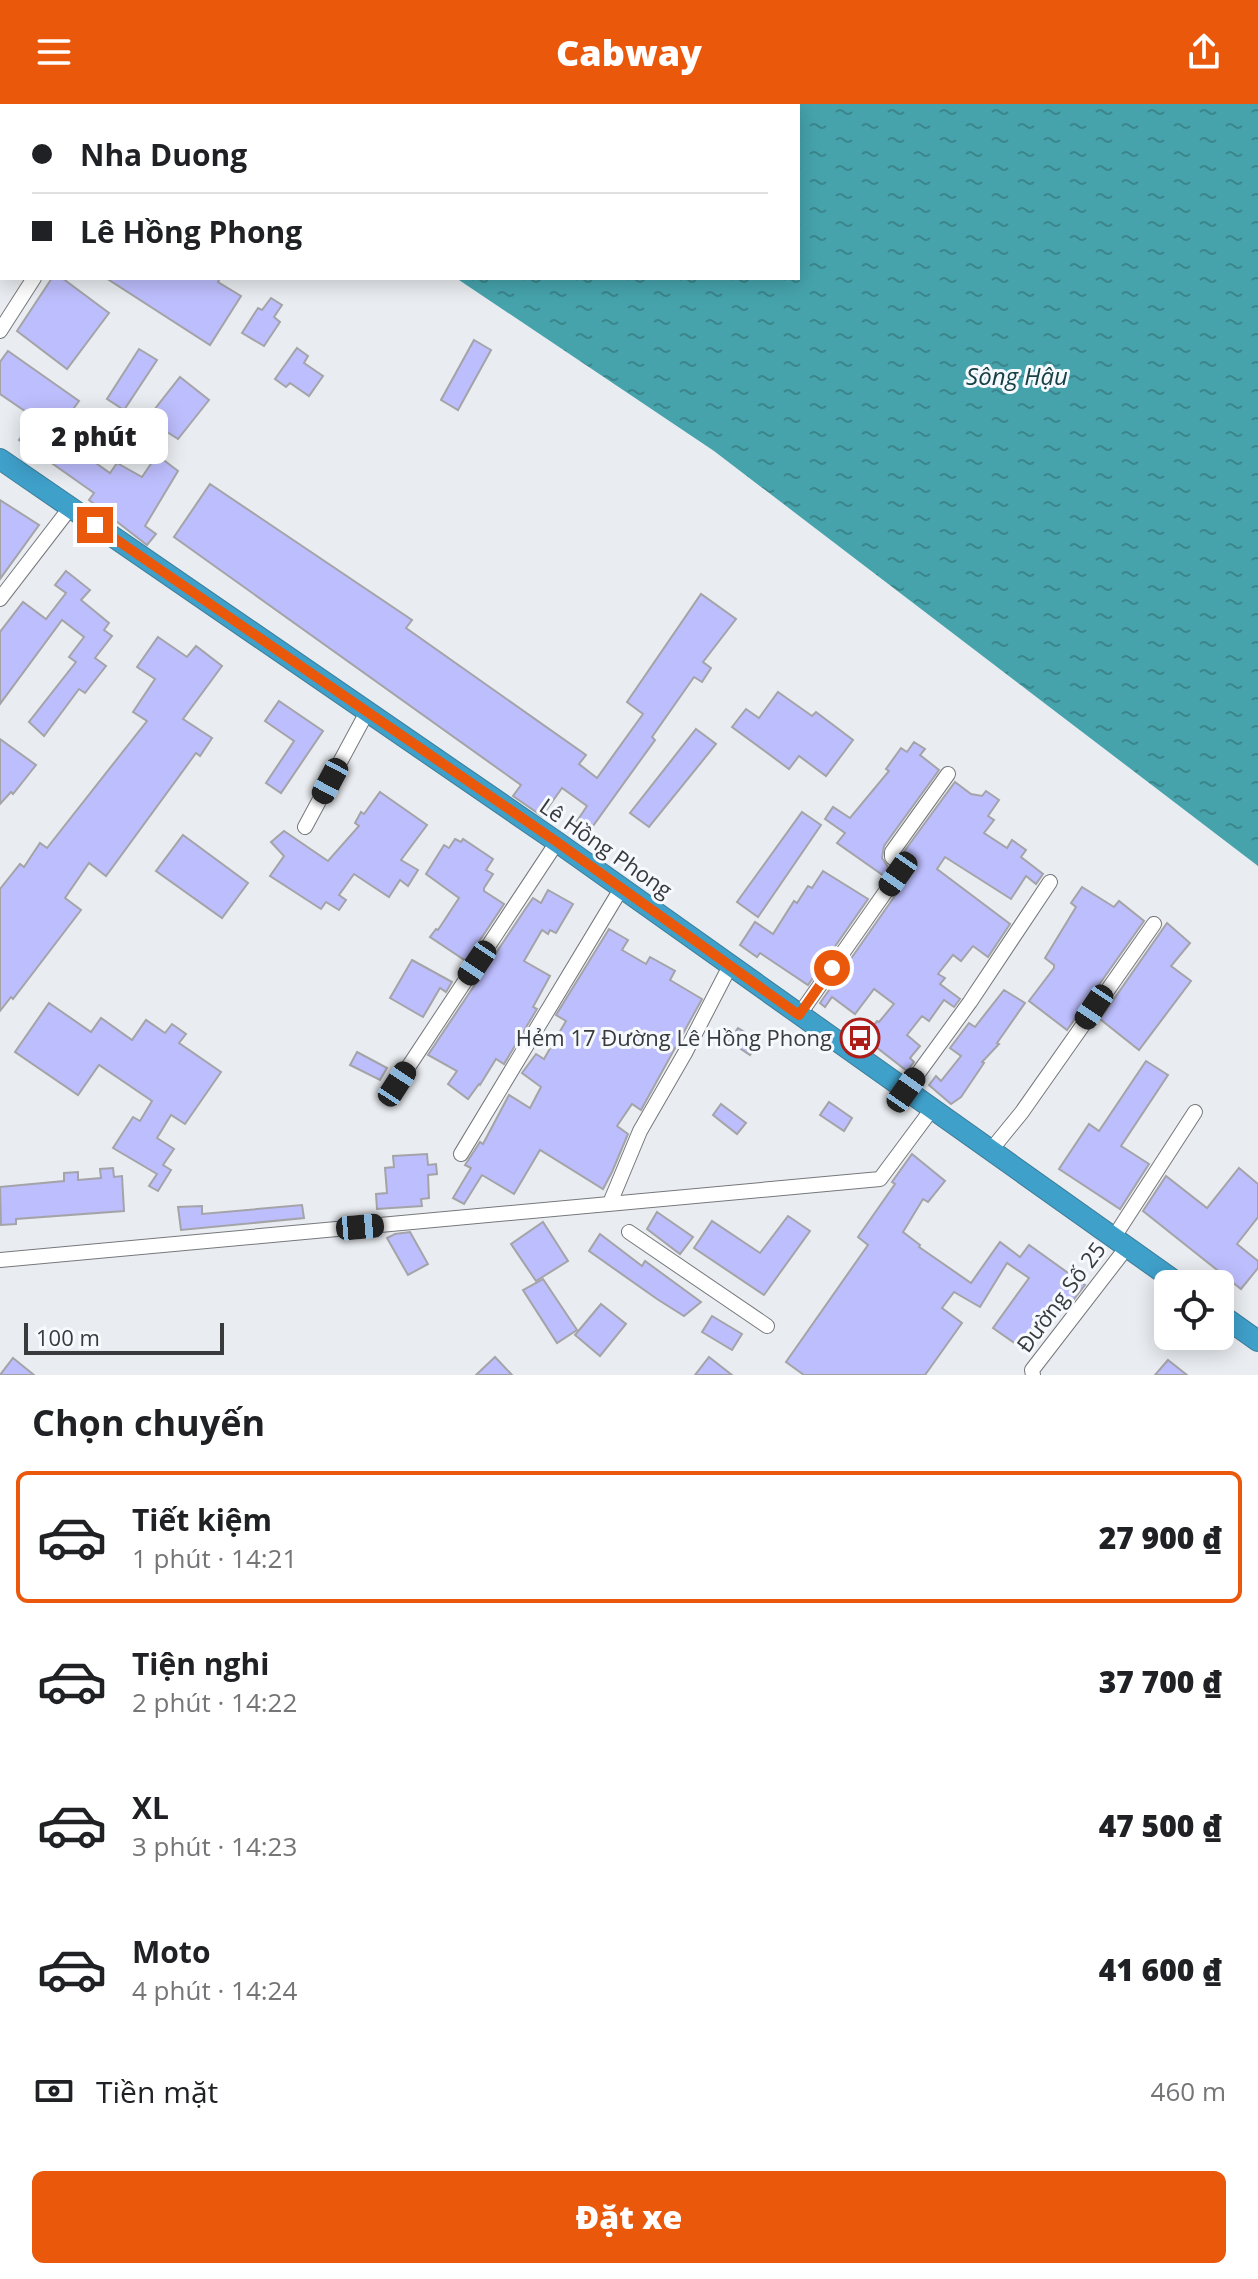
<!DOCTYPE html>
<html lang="vi">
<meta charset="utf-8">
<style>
body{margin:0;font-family:"Open Sans",sans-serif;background:#f6f6f6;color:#202124;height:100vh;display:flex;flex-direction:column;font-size:30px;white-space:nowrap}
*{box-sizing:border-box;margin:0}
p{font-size:26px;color:#757577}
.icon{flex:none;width:44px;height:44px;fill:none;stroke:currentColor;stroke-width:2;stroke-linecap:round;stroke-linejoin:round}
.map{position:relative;height:1271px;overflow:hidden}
.sheet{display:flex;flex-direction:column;background:#fff;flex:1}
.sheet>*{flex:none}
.hud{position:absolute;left:0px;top:0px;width:800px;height:176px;box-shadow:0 4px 20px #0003;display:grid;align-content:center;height:176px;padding:0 32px;background:#fff}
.buttons{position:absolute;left:1154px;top:1166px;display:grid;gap:16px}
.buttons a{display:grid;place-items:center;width:80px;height:80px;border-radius:12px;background:#fff;box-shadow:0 4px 20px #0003;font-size:40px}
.scale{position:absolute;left:24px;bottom:20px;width:200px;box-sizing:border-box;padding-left:8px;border:4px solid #393a3b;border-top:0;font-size:22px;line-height:28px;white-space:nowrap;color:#393a3b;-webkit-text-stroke:6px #f6f9fd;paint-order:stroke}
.end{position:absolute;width:36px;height:36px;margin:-18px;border:10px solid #ea580c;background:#fff;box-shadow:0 0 0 4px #fff}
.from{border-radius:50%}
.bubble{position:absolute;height:56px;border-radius:12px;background:#fff;box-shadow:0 4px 20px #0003;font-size:26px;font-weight:800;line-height:56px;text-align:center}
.car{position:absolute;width:24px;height:48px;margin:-24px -12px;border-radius:10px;box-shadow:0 0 6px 2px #0007;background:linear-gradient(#222 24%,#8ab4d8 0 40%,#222 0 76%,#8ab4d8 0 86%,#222 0)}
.hud b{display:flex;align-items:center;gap:28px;height:76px;font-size:30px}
.hud b+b{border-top:2px solid #e0e0e0}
.hud i{width:20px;height:20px;background:#202124}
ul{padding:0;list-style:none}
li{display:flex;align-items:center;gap:24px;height:132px;margin:0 16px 12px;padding:0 16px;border:4px solid transparent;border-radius:12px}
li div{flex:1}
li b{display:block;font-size:30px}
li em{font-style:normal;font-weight:800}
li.selected{border-color:#ea580c}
li>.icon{width:72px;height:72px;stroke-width:1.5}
h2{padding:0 32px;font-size:36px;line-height:96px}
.pay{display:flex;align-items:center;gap:20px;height:88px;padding:0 32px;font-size:30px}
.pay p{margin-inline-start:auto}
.action{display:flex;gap:16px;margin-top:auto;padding:16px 32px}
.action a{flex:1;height:92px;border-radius:12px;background:#ea580c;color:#fff;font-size:32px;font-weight:800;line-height:92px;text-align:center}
header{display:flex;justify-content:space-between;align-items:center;height:104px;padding:0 32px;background:#ea580c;color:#fff;font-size:36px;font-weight:800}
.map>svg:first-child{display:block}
</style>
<header><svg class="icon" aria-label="menu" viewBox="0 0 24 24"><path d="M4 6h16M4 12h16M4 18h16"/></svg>Cabway<svg class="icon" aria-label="share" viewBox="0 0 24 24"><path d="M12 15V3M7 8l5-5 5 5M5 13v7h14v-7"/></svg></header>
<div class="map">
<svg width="1258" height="1271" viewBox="0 0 1258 1271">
<defs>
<pattern id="water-ripples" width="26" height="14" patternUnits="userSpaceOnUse" patternTransform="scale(2)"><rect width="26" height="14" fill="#46a3ac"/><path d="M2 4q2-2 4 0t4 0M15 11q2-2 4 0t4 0" fill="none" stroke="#3b868d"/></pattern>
</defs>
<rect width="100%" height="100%" fill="#e9ecf0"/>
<!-- water -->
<path fill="url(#water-ripples)" d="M196,0H1258V762L714,347L456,174H798V2Z"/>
<!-- building -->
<g fill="#bdbefd" stroke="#a4a4a8" stroke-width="2">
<path d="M52,174H62L109,209L67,265L17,227Z"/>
<path d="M106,174H220L218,178L241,192L210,241Z"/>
<path d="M271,194L282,201L274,213L280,218L264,242L242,229L258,204L262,206Z"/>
<path d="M474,236L491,246L458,306L441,296Z"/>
<path d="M297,244L308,252L304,259L323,272L309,292L290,279L286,283L275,275Z"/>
<path d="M139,245L157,256L124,306L107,295Z"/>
<path d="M8,247L79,297L55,330L110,369L117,359L142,373L157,351L178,367L145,422L156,430L147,441L89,396L94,389L19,336L35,314L0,290V258Z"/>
<path d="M180,273L209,296L178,335L147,315Z"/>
<path d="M210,380L412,516L406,524L586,651L579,660L597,674L643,610L627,598L701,490L736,515L703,558L711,564L702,578L694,573L652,633L655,636L590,726L577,717L587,702L562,684L542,712L513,692L521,681L174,433Z"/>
<path d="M0,396L39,421L0,475Z"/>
<path d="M66,467L90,486L81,496L109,519L104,526L112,532L95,554L106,562L85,589L79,585L44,632L29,618L76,558L69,553L84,533L62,516L0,600V528L23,498L46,515L66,489L55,481Z"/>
<path d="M158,533L187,553L196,542L222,562L183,615L212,634L200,652L196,649L106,772L89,759L65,794L81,806L13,895L11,893L0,907V785L20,760L24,763L40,739L47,744L147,617L133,608L155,575L137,563Z"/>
<path d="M778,588L812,612L816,608L853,636L826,672L799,652L789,665L732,623L746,605L759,614Z"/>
<path d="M279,597L323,627L281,689L266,679L294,637L265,617Z"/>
<path d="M696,625L716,640L649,723L630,709Z"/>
<path d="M0,635L36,661L13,690L11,688L0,700Z"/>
<path d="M914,638L925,645L920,651L939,666L884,742L882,754L888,763L884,772L837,739L845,729L825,715L833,703L850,714L889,667L886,665L901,644L907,648Z"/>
<path d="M955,678L971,690L982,692L986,687L999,696L988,712L994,716L984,729L1007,744L1012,736L1026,746L1021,753L1043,770L1036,780L1026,772L1011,795L945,753L937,765L1010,820L988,853L973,842L961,857L953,851L938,870L945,874L940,880L960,895L954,903L944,896L929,917L922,912L907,931L920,942L910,954L914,958L907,967L862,932L869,923L871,925L877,917L879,918L894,900L874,885L855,910L832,893L825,903L820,899L906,776L908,758L903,749Z"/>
<path d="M380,688L427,721L401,756L418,766L408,782L400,776L389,793L354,770L339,791L346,796L339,806L326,798L321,805L270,772L284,752L271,738L284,727L328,757L359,722L355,719L361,708L364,710Z"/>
<path d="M802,708L821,721L758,813L737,798Z"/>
<path d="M183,731L248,779L222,814L156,767Z"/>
<path d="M455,735L461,738L463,735L493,755L486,766L493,770L484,784V787L504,800L466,857L430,833L436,825L438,826L459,794L426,770L444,741L449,744Z"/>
<path d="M823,767L868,795L808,881L760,849L757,853L740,841L755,818L773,830L794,797L797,799L808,782L812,784Z"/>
<path d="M1082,783L1114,803L1119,797L1144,817L1067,926L1029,897L1054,864V861L1045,854L1076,803L1071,799Z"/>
<path d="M548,786L573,800L556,829L550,826L548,830L542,826L524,857L550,872L533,903L537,905L504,960L496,955L480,981L479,980L468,995L448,980L457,967L428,951L526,804L533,794L541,799Z"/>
<path d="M1167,819L1190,839L1171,862L1191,877L1139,946L1100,915Z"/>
<path d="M609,825L628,836L622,846L646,860L650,853L675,867L670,876L702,895L641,1006L632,1000L617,1022L628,1030L612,1068L603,1085L540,1046L514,1090L482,1071L464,1100L453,1094L471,1064L465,1061L480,1038L483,1040L509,991L530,1004L541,983L522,969L536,950L544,955L556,934L566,917L556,911Z"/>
<path d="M412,856L452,878L446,888L440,884L423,913L390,894Z"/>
<path d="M1004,886L1025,899L997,939L999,940L982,958L984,959L961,993L951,1000L929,981L936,972L941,977L961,952L950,944L969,919L975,923Z"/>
<path d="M49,899L91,928L101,914L132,936L146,916L165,929L172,920L186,930L179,939L221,968L185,1020L171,1011L157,1034L174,1045L163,1061L171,1066L158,1087L149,1082L157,1070L113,1044L133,1013L140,1017L152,997L99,961L78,991L15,948Z"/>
<path d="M738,924L759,937L750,951L729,937Z"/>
<path d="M357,948L387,964L380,976L350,961Z"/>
<path d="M1146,957L1168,971L1121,1042L1149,1060L1120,1105L1059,1065L1089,1020L1099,1027Z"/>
<path d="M829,998L852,1014L844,1027L820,1011Z"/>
<path d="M721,1000L746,1019L737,1030L713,1011Z"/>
<path d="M427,1050L428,1061L436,1060L437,1070L428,1071L429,1094L421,1095L422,1102L377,1105L376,1090L387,1089L385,1064L394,1063L393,1052Z"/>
<path d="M912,1050L945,1077L928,1098L923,1095L903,1128L920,1141L919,1143L971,1179L1000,1138L1020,1153L1029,1141L1085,1181L1068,1203L1055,1194L1020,1243L993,1224L1029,1174L1007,1159L980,1203L954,1188L942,1204L962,1219L925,1271H804L786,1258L868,1141L858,1133L895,1080L892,1078Z"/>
<path d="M113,1064L114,1073L122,1072L124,1107L16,1115V1120L1,1121L0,1083L64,1077V1069L78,1068V1076L101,1074L100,1065Z"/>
<path d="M1239,1064L1258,1080V1113L1237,1140L1258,1157V1164L1241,1185L1143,1107L1166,1072L1207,1104Z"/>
<path d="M302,1101L304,1114L181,1126L178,1103L202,1102V1110Z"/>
<path d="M657,1108L693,1133L680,1150L647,1125Z"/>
<path d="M788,1112L810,1127L764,1191L694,1144L712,1117L760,1149Z"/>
<path d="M543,1118L568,1157L536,1177L511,1140Z"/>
<path d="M410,1128L428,1160L408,1171L387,1134L395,1130Z"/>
<path d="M600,1130L642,1162L645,1157L701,1198L684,1212L657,1195L589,1147Z"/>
<path d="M543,1175L577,1226L557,1239L523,1186Z"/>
<path d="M601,1200L626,1220L600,1252L575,1231Z"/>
<path d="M712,1212L742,1230L732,1246L702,1228Z"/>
<path d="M495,1253L512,1271H476Z"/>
<path d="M709,1253L732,1271H695Z"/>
<path d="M13,1254L34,1271H0Z"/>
<path d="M1168,1256L1187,1271H1155Z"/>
</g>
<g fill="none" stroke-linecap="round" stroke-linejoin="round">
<defs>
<g id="minor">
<path d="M0,227L34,174"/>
<path d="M0,495L70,404"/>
<path d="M305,723L367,608"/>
<path d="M799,911L898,770V758L892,753V748L948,670"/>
<path d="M397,980L557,738"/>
<path d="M906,986L970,898L1050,778"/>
<path d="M991,1046L1022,1008L1154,820"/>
<path d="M461,1050L621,785"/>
<path d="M610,1099L640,1027L685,949L730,862"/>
<path d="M629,1128L767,1222"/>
<path d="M1114,1133L1195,1008"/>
<path d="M0,1156L880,1075L932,1005"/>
<path d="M1033,1271L1032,1266L1127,1143"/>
</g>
<g id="highway">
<path d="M0,355L557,738L1179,1180"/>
<path d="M1220,1210L1258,1237"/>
</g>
</defs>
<!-- minor casing -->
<use href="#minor" stroke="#75787b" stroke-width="16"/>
<!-- highway casing -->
<use href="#highway" stroke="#3d7c98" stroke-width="22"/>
<!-- minor -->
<use href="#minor" stroke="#fff" stroke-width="14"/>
<!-- highway -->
<use href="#highway" stroke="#3fa0ca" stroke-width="20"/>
</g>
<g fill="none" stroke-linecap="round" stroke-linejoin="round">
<!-- route -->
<path stroke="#ea580c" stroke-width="10" d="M95,421L557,738L799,911L832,864"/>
</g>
<!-- icons -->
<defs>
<symbol id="bus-ring" viewBox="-11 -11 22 22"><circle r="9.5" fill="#f6f9fd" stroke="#ad1c16" stroke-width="1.5"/><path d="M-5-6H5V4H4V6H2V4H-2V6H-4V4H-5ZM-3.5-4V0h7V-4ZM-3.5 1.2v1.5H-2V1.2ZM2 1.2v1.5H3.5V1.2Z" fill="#ad1c16"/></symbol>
</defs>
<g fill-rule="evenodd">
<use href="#bus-ring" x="838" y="912" width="44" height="44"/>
</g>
<g text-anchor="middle" stroke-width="6" stroke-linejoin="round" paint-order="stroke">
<!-- street labels -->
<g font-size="22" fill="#393a3b" stroke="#f6f9fd">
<text transform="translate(606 744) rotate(35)" y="8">Lê Hồng Phong</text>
<text transform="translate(1061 1193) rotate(-53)" y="8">Đường Số 25</text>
</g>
<!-- poi labels -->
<g font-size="22" fill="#393a3b" stroke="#f6f9fd" text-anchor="end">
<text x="832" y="942">Hẻm 17 Đường Lê Hồng Phong</text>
</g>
<!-- water labels -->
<g font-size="24" font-style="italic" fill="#164146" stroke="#f6f9fd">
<text x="1017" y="281">Sông Hậu</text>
</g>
</g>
</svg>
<div class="buttons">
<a><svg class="icon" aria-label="locate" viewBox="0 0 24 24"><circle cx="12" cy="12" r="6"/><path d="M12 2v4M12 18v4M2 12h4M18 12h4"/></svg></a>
</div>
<div class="scale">100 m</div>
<i class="end from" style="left:832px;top:864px"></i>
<i class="end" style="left:95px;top:421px"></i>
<div class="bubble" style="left:20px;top:304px;width:148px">2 phút</div>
<i class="car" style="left:330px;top:677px;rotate:208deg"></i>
<i class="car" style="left:898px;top:770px;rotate:215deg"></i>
<i class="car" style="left:477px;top:859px;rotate:214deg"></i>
<i class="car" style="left:1094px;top:903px;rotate:214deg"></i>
<i class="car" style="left:397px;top:980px;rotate:33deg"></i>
<i class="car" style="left:906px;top:986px;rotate:35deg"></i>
<i class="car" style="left:360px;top:1123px;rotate:85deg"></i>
<div class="hud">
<b><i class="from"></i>Nha Duong</b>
<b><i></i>Lê Hồng Phong</b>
</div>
</div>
<section class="sheet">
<h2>Chọn chuyến</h2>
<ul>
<li class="selected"><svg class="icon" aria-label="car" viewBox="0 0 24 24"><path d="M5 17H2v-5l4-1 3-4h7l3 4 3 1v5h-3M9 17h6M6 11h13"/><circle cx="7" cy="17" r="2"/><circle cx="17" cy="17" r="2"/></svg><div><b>Tiết kiệm</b><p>1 phút · 14:21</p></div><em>27 900 ₫</em></li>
<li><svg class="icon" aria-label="car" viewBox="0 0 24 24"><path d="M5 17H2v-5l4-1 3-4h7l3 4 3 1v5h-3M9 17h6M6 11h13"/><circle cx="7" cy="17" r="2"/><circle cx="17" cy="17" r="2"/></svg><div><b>Tiện nghi</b><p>2 phút · 14:22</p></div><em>37 700 ₫</em></li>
<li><svg class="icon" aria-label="car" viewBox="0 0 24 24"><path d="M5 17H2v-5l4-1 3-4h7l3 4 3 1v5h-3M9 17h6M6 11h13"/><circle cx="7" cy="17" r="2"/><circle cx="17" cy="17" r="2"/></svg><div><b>XL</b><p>3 phút · 14:23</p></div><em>47 500 ₫</em></li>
<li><svg class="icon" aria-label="car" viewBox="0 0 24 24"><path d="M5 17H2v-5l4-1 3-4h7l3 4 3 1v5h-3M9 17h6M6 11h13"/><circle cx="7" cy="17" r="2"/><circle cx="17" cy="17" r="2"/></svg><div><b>Moto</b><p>4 phút · 14:24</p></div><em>41 600 ₫</em></li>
</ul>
<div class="pay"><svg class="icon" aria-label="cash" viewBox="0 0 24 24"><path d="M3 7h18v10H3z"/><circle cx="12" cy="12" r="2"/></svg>Tiền mặt<p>460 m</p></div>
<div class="action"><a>Đặt xe</a></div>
</section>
